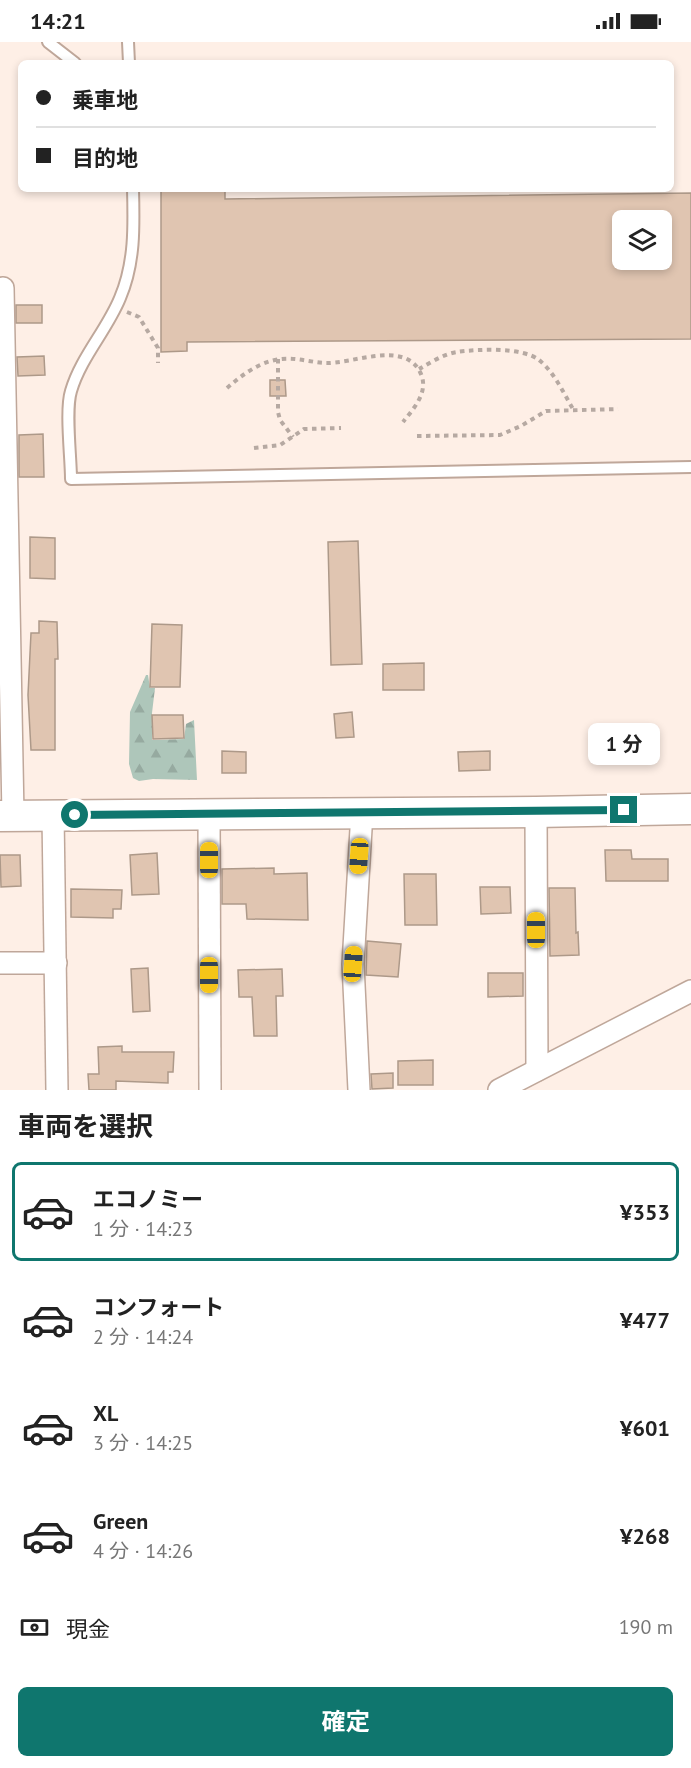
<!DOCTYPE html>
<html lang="ja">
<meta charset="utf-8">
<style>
body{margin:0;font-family:"PT Sans","Noto Sans JP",sans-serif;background:#f2f2f2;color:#222;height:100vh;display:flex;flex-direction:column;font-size:22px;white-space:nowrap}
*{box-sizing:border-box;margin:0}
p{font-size:20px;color:#767676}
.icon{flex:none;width:33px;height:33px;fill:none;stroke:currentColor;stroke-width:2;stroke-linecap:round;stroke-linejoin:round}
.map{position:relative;height:1048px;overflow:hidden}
.panel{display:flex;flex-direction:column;background:#fff;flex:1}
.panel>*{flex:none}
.top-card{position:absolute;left:18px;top:18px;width:656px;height:132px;border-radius:9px;box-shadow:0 3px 9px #0003;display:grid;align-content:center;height:132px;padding:0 18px;background:#fff}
.controls{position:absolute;left:612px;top:168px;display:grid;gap:12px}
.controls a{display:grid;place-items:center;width:60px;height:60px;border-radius:9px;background:#fff;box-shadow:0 3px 9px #0003;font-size:30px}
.end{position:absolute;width:27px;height:27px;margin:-14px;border:8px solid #0f766e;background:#fff;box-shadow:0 0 0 3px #fff}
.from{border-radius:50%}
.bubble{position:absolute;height:42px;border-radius:9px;background:#fff;box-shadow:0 3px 9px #0003;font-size:20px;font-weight:700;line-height:42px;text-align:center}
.car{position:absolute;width:18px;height:36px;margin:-18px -9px;border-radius:8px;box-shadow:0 0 4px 2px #0007;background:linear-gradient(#f5c518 24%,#345 0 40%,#f5c518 0 76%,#345 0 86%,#f5c518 0)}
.top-card b{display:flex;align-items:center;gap:21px;height:57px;font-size:22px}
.top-card b+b{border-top:2px solid #e0e0e0}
.top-card i{width:15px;height:15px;background:#222}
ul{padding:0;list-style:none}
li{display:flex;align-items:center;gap:18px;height:99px;margin:0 12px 9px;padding:0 6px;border:3px solid transparent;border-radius:9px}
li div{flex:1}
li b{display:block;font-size:22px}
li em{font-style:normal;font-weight:700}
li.on{border-color:#0f766e}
li>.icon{width:54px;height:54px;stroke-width:1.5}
h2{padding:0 18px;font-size:27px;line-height:72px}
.pay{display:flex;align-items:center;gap:15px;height:66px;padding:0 18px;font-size:22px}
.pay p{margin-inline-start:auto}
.button{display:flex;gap:12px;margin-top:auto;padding:12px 18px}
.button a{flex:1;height:69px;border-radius:9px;background:#0f766e;color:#fff;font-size:24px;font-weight:700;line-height:69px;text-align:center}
.status{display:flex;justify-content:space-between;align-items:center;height:42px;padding:0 30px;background:#fff;direction:ltr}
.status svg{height:16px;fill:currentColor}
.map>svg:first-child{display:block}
</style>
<div class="status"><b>14:21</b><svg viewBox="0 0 49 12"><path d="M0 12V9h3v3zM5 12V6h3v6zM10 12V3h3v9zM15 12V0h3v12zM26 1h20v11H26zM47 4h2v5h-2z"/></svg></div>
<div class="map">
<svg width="691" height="1048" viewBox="0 0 691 1048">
<defs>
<pattern id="forest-firs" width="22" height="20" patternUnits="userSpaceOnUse" patternTransform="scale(1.5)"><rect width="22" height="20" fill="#aec6ba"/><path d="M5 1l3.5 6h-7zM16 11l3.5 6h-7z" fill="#96aaa0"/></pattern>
</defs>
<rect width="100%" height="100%" fill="#feefe6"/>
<!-- forest -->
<path fill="url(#forest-firs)" d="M146,633H148L150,646H155L152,671V698L184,697L186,682L194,678L197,738L153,737L139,739L133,736L129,722L130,670Z"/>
<!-- building -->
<g fill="#e0c5b1" stroke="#ad9989" stroke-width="1.5" fill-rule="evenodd">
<path d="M161,147H225V157L691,151V297L187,300V309L161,310ZM622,178H662V218H622Z"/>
<rect x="16" y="263" width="26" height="18"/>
<path d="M44,314L45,333L18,334L17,315Z"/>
<path d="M270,338H285L286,354H270Z"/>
<path d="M43,392L44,435H19V393Z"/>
<path d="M30,495L55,496V537L30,536Z"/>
<path d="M358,499L362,622L331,623L328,500Z"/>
<path d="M39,579L57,580L58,617H55V708H31L28,653L31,591H39Z"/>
<path d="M152,582L182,583L180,645H150Z"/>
<path d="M424,621V648H383V622Z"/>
<path d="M352,670L354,695L336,696L334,672Z"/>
<path d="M152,673H183L184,696L153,697Z"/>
<path d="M222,709L246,710V731H222Z"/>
<path d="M490,709V728L459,729L458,710Z"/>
<path d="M605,808H631L632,817H668V839H606Z"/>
<path d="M157,811L159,852L132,853L130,813Z"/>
<path d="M0,813H20L21,844L1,845Z"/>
<path d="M274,826V832L307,831L308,878L247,877L246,862H222V827Z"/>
<path d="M404,832H436L437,883H405Z"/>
<path d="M480,845H510L511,871L481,872Z"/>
<path d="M549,846H575L576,891L578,890L579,913L550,914Z"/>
<path d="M71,847L122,848L121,867H113V876L71,875Z"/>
<path d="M367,899L401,902L398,935L366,933Z"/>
<path d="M148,926L150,969L133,970L131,927Z"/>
<path d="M282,927L283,954H276L277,994H254L252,955H239L238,928Z"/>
<path d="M488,931H523V954L488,955Z"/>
<path d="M122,1004V1010H174L173,1030H168V1041L116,1039V1048H89L88,1032H99L98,1005Z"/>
<path d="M433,1018V1043H398V1019Z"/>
<path d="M393,1031V1046L372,1047L371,1032Z"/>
</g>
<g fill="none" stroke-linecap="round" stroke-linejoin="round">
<defs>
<g id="lane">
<path d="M48,0L75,21"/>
<path d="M128,0L129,21"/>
<path d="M133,147C134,184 135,221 120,256C107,288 81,315 71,349C65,368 71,415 71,437L691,425"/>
</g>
<g id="street">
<path d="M3,246L13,774"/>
<path d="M536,770L537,1028"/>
<path d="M209,772L210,1048"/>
<path d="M53,773L57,1048"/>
<path d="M0,921H56"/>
<path d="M359,1048L353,922L362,770"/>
<path d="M499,1048L691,949"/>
</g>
<path id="secondary" d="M0,774L536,770L691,767"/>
</defs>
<!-- lane casing -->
<use href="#lane" stroke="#bfa79a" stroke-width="14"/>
<!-- street casing -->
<use href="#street" stroke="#bfa79a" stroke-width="24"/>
<!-- secondary casing -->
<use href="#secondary" stroke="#bfa79a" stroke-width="33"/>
<!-- path -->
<g stroke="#b6a9a2" stroke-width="4" stroke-dasharray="4.5 4.5" stroke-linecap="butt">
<path d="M127,270L139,275L158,306V321"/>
<path d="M278,317V370L280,378L293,395"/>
<path d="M419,327C430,321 443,312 457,310C477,307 523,305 539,318C554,330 563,350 573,367"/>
<path d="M227,346C241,334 256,322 275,318C293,314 308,320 325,321C353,322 404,298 420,330C430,349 414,366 403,380"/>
<path d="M417,394L500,393L521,384L546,369L618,367"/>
<path d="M254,406L280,403L304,387L341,386"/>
</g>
<!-- lane -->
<use href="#lane" stroke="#fff" stroke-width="10"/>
<!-- street -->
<use href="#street" stroke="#fff" stroke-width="21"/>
<!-- secondary -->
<use href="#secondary" stroke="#fff" stroke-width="30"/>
</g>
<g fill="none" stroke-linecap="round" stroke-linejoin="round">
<!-- route -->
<path stroke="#0f766e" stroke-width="8" d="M75,773L624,768"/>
</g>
</svg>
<div class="controls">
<a><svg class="icon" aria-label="layers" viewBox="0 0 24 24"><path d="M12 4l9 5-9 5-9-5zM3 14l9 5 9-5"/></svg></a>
</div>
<i class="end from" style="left:75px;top:773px"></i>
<i class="end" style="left:624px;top:768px"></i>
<div class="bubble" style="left:588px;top:681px;width:72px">1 分</div>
<i class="car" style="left:359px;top:814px;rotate:184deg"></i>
<i class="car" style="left:209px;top:818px;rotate:0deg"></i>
<i class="car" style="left:536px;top:888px;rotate:0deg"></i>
<i class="car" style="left:353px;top:922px;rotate:4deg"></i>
<i class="car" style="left:209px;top:933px;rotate:180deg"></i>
<div class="top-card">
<b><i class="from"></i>乗車地</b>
<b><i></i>目的地</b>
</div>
</div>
<section class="panel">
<h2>車両を選択</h2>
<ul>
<li class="on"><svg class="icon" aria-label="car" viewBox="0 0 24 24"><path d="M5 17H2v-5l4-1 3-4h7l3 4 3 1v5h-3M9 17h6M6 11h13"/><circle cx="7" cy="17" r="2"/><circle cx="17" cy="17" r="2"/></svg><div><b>エコノミー</b><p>1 分 · 14:23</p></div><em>¥353</em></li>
<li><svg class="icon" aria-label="car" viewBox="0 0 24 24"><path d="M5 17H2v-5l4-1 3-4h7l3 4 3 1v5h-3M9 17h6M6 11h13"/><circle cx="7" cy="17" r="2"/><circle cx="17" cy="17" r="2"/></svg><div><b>コンフォート</b><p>2 分 · 14:24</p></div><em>¥477</em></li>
<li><svg class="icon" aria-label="car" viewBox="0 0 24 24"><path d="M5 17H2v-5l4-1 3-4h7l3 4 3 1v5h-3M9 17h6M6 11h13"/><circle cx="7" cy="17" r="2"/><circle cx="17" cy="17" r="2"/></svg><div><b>XL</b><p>3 分 · 14:25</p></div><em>¥601</em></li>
<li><svg class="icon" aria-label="car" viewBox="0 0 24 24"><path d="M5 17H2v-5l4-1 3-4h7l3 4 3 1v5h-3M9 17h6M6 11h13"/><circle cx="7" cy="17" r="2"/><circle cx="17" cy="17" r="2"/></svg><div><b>Green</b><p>4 分 · 14:26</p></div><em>¥268</em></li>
</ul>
<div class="pay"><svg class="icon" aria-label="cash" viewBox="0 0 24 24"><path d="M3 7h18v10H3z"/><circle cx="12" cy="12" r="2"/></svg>現金<p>190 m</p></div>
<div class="button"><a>確定</a></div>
</section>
